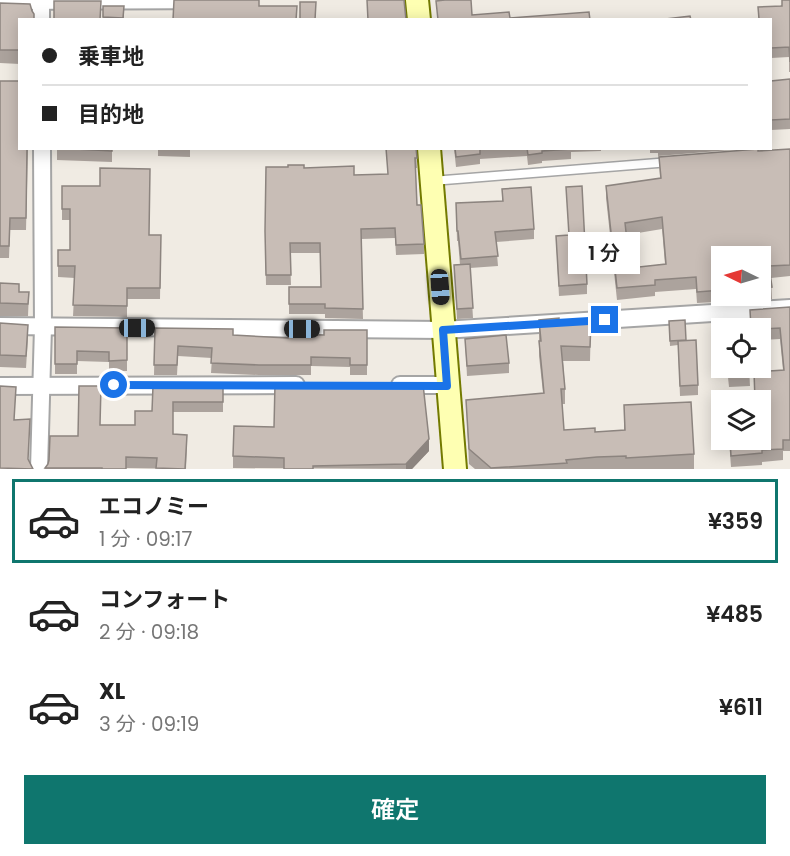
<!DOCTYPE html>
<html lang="ja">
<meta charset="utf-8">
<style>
body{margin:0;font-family:Poppins,"Noto Sans JP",sans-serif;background:#f6f6f6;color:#222;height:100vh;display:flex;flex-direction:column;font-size:22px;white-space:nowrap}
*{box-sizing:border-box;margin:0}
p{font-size:20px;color:#767676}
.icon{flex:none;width:33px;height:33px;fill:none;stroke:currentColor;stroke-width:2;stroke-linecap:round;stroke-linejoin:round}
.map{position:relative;height:469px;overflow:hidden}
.side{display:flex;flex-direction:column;background:#fff;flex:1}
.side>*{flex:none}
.hud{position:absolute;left:18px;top:18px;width:754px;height:132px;border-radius:0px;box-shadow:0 3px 15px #0003;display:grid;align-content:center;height:132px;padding:0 24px;background:#fff}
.needle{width:39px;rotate:275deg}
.controls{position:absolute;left:711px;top:246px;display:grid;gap:12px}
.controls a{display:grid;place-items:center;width:60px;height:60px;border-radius:0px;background:#fff;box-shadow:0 3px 15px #0003;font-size:30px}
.end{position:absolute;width:27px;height:27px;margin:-14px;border:8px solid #1a73e8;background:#fff;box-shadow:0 0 0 3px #fff}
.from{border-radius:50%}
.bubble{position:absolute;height:42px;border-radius:0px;background:#fff;box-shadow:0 3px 15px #0003;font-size:20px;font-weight:600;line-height:42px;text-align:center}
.car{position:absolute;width:18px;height:36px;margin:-18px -9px;border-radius:8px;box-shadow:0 0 4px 2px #0007;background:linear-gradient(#222 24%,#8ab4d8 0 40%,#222 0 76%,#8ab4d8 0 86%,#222 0)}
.hud b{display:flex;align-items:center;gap:21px;height:57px;font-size:22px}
.hud b+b{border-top:2px solid #e0e0e0}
.hud i{width:15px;height:15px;background:#222}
ul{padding:10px 0 0;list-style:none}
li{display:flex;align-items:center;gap:18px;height:84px;margin:0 12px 9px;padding:0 12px;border:3px solid transparent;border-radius:0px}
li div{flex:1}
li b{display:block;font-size:22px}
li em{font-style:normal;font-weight:600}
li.current{border-color:#0f766e}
li>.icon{width:54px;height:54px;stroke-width:1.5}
.button{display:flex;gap:12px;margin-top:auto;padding:12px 24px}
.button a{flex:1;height:69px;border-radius:0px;background:#0f766e;color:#fff;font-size:24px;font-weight:600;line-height:69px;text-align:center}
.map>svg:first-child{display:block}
</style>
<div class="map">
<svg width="790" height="469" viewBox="0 0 790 469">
<rect width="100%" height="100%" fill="#f0ebe3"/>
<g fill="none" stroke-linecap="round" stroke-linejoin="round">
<defs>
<path id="lane" d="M432,181L670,162"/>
<g id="street">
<path d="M41,0V20"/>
<path d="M0,1L234,0"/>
<path d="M0,326L443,330L790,308"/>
<path d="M400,385H447"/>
<path d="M0,386L296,385"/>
<path d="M39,469L43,327L42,148"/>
</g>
<g id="secondary">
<path d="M417,0L419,20"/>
<path d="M429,148L455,469"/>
</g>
</defs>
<!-- lane casing -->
<use href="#lane" stroke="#a5a5a5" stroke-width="11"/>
<!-- street casing -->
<use href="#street" stroke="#a5a5a5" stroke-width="20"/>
<!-- secondary casing -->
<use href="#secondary" stroke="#737a00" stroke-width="26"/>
<!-- lane -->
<use href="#lane" stroke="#fff" stroke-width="8"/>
<!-- street -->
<use href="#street" stroke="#fff" stroke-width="16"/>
<!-- secondary -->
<use href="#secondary" stroke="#feffb2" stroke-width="22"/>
</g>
<!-- wall -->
<g fill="#aca39d" fill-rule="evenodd">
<path d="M790,0V72H789V57L771,58V20L758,19Z"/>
<path d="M0,3L32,11L20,20V64L0,63Z"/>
<rect x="103" y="6" width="21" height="14"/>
<path d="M790,79V129L771,130V81Z"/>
<path d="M0,81L28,148L26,230H10L9,258H0Z"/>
<path d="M57,148H112V162L57,160Z"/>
<path d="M158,148H190V157L158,156Z"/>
<path d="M386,148H416L417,168H415L417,205L424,244V254L396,255L395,238L361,239L363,319L325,318V314H289V287H321L320,253H290L291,285H266L265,231L304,168L354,175L388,174Z"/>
<path d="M454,148H601V151L571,152V159L542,161V163L528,165L527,156L480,159V164L456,167Z"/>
<path d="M650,148H754L658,156V153H650Z"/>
<path d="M790,149V276L771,278L772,299L697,303L696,289L655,292V296L617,300L606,198V186L660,178L659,157ZM662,229L665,264L630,268L626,235ZM722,256H760V296H722Z"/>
<path d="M62,186L149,235H161L160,299H127V317L73,316L75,278L58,277V266L70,250V220H62Z"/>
<path d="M566,187L587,284V294L559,296L556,236L569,235Z"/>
<path d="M502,189L534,229V239L496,242L498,266L470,268L473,318L457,319L454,265H460L458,241H457L456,203L502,201Z"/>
<path d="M0,283L19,292H29L28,316H0Z"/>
<path d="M790,307V451H783V460L762,462V465L731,467L729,440H760V400H755L754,372L783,370L780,339L760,340V328H751L750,310Z"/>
<path d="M539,320L591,321L590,361H563L565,389V404H562L564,430L595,432L624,430V405L694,454V469H475L469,464L466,400L543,393L539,356Z"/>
<path d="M669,321L686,340L698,385V395L680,396L678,345L670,346Z"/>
<path d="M0,323L28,337L26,368L0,367Z"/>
<path d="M55,327L127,328V371H109V362L77,361V374H55Z"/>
<path d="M155,328L233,335L288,338L324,335L367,330V375H350V367L311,366V375H259L211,373L212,358L178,356L177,375H154Z"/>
<path d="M465,339L509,363V373L467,376Z"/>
<path d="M727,368H749L750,386L729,387Z"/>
<path d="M153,386H223V412H173V434L187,445L186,469L126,468V469H45V468L78,436L100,425H135L152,411Z"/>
<path d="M429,451L412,469L233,468V456Z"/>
</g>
<!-- shaded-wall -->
<path fill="#8c847f" d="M429,439V451L412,469H406V464Z"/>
<!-- building -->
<g fill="#c8bdb6" stroke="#8c847f" stroke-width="1.5" fill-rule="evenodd">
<path d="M174,0H259V6H297L296,20H173Z"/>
<path d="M367,0H404L406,20H368Z"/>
<path d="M445,0H471L472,15L509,12L510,18L589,12L590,20H438L436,1Z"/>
<path d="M782,0H790V62L789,47L771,48V20H757L759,19L758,7L782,6Z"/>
<path d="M54,1H101L100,20H54Z"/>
<path d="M300,2H316L315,20L300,19Z"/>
<path d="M0,3L30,4L32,11L34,14V20H20V50H0Z"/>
<path d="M103,6H124L123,18L103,17Z"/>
<path d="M690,16L691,20H657Z"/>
<path d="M790,79V119L771,120V81Z"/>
<path d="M0,81H20V148H27L26,218H10L9,246H0Z"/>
<path d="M57,148H112V151Z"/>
<path d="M386,148H416L417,158H415L417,205H421L424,244L396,245L395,228L361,229L363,309L325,308V304H289V287H321L320,243H290L291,275H266L265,231L266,167H288V165H304V168L354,166V175L388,174Z"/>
<path d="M455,148H489L480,149V154L456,157Z"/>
<path d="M527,148H571V149L542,151V153L528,155Z"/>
<path d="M758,149V151L790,149V265L769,266L772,287L760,288V256H722V290L697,292L696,277L655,280V285L617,288L606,186L661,178L659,157ZM662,217L666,264L630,268L625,223Z"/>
<path d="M100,168L150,169L149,235H161L160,288H127V306L73,305L75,266H58V250H70V209H62V186H100Z"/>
<path d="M582,186L587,284L559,286L556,236L569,235L566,187Z"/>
<path d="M531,187L534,229L495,232L498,256L461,259L458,231H457L456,203L503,201L502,189Z"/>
<path d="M470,264L473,308L457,309L454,265Z"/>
<path d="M0,283L19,284V292H29L28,304L0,303Z"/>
<path d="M790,307V440H783V449L762,450V453L731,456L730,440H760V400H755L754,372L784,370L780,328L760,329L751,328L750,310Z"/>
<path d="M559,318V321H591L590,347L561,346L565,389H561L564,430L595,428V432L625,430L624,405L691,402L694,454L626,458V456L597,457L566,460L567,463L491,468L469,449L466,400L544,393L539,341H541L539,320Z"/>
<path d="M685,320L686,340L670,341L669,321Z"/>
<path d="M0,323L28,325L26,356L0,355Z"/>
<path d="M55,327L127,328V360L109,361V352L77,351V364H55Z"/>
<path d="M155,328L233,329V335L288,338V334L324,335V330H367V365H350V358L311,357V365H259L211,363L212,348L178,346L177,365H154Z"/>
<path d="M506,335L509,363L467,366L465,339Z"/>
<path d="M696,340L698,385L680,386L678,341Z"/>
<path d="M728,368H749L750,376L729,377Z"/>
<path d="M275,384H423L429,439L406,464L313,466V469H284V458L233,456L234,426L274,427Z"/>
<path d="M0,386L16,387L14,420L30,419L28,459L33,469L0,468Z"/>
<path d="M79,386H101L100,425H135V411H152L153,386H223V402H173V434L187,435L185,469L156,468L157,458L126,457V469H102V468H45L48,464L49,460L50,436H78Z"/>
</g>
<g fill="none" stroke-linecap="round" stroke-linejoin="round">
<!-- route -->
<path stroke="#1a73e8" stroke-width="8" d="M114,385L447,386L443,330L605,320"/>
</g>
</svg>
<div class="controls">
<a><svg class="needle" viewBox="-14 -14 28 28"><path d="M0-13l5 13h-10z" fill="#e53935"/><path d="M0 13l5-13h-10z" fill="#767676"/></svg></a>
<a><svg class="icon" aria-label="locate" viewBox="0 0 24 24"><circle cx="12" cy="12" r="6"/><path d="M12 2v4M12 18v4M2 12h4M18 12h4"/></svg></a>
<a><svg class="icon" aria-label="layers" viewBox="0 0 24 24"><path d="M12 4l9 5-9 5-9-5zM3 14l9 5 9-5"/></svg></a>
</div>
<i class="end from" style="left:114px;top:385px"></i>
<i class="end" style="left:605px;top:320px"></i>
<div class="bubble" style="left:568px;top:232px;width:72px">1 分</div>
<i class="car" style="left:440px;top:287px;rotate:176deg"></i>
<i class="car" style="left:137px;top:328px;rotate:90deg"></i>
<i class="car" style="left:302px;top:329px;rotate:90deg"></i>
<div class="hud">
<b><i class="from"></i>乗車地</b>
<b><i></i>目的地</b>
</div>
</div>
<section class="side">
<ul>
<li class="current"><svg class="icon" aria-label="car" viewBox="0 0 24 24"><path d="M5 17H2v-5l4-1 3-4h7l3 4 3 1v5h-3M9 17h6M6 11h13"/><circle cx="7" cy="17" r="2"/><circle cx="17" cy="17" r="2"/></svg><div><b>エコノミー</b><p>1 分 · 09:17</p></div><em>¥359</em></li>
<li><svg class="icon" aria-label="car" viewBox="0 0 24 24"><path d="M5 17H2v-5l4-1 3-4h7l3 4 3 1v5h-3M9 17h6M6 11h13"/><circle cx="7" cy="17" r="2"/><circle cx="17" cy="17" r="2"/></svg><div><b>コンフォート</b><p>2 分 · 09:18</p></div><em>¥485</em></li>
<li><svg class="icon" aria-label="car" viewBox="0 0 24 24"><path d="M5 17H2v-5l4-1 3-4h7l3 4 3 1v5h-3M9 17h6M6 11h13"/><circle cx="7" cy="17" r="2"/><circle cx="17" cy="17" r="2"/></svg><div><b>XL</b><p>3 分 · 09:19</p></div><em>¥611</em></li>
</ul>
<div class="button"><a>確定</a></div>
</section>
